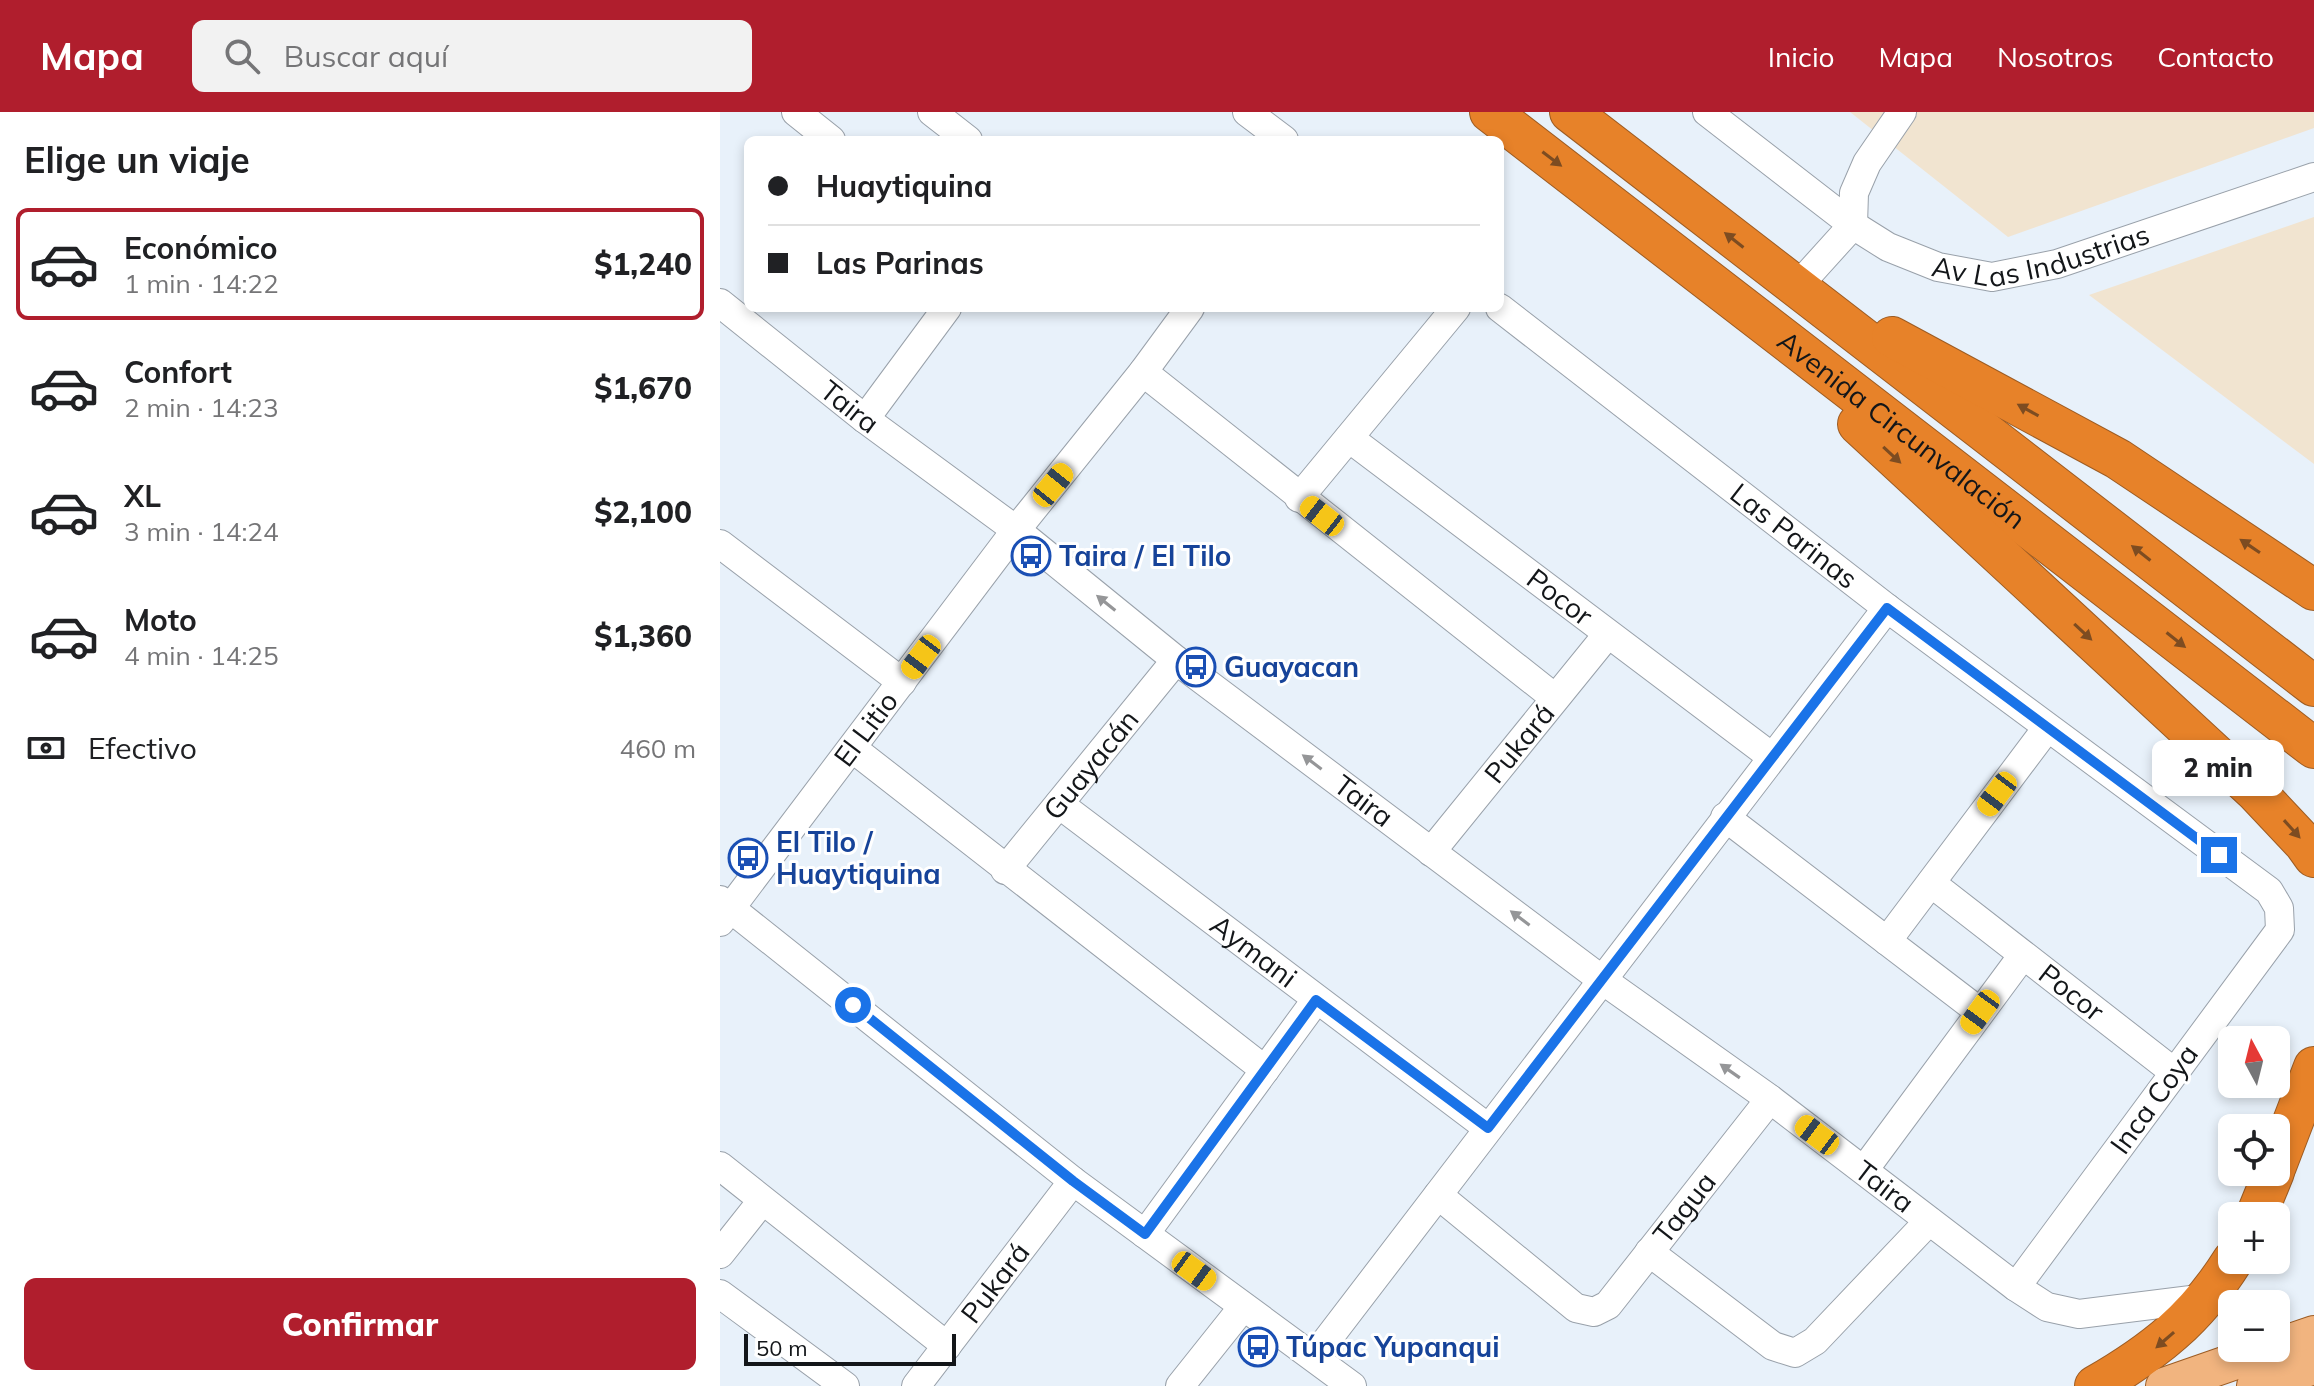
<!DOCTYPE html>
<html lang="es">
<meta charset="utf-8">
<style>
body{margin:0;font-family:Mulish,sans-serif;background:#f2f2f2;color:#202124;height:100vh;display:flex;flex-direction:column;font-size:30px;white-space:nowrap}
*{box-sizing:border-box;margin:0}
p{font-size:26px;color:#757577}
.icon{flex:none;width:44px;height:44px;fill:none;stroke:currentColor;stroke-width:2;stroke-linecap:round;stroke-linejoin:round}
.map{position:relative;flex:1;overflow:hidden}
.details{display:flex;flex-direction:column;background:#fff;width:720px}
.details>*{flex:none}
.banner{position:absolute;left:24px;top:24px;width:760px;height:176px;border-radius:12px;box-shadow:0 4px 12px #0003;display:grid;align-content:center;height:176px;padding:0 24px;background:#fff}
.needle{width:52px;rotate:353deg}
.buttons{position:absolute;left:1498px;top:914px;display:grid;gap:16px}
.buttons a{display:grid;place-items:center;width:72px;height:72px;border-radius:12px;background:#fff;box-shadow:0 4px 12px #0003;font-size:40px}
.scale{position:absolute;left:24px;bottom:20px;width:212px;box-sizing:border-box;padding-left:8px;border:4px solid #131619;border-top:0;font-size:22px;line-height:28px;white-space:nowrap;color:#131619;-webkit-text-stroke:6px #fff;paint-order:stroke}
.end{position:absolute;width:36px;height:36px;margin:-18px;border:10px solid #1a73e8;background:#fff;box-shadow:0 0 0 4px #fff}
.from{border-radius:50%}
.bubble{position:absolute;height:56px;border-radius:12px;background:#fff;box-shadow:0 4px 12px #0003;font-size:26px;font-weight:800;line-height:56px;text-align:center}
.car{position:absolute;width:24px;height:48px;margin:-24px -12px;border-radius:10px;box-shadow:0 0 6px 2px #0007;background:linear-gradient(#f5c518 24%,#345 0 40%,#f5c518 0 76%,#345 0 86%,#f5c518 0)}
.banner b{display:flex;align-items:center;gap:28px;height:76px;font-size:30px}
.banner b+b{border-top:2px solid #e0e0e0}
.banner i{width:20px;height:20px;background:#202124}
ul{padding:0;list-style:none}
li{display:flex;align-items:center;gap:24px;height:112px;margin:0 16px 12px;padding:0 8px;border:4px solid transparent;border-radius:12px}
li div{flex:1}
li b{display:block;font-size:30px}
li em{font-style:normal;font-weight:800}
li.on{border-color:#b01e2d}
li>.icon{width:72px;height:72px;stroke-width:1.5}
h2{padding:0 24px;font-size:36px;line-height:96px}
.pay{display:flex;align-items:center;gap:20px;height:88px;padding:0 24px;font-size:30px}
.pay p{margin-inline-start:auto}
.cta{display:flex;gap:16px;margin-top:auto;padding:16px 24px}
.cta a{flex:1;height:92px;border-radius:12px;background:#b01e2d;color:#fff;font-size:32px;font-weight:800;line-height:92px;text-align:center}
header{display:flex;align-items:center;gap:48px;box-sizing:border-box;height:112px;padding:0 40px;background:#b01e2d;color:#fff}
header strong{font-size:38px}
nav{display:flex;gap:44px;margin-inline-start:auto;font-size:28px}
.search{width:560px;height:72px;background:#f2f2f2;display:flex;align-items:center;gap:20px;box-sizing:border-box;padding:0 28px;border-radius:12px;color:#757577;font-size:30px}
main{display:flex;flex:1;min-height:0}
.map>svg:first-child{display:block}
</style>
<header>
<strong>Mapa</strong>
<div class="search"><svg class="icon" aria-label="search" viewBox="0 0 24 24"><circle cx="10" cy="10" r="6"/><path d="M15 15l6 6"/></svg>Buscar aquí</div>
<nav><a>Inicio</a><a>Mapa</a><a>Nosotros</a><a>Contacto</a></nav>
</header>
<main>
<section class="details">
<h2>Elige un viaje</h2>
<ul>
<li class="on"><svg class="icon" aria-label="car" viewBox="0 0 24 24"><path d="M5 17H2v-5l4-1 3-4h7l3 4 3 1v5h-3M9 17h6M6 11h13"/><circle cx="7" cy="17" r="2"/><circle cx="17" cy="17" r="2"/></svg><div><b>Económico</b><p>1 min · 14:22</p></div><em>$1,240</em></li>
<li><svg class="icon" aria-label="car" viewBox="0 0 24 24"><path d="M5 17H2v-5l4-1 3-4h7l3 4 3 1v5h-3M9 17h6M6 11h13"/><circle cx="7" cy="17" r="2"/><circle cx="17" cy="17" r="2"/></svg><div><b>Confort</b><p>2 min · 14:23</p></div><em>$1,670</em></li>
<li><svg class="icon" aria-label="car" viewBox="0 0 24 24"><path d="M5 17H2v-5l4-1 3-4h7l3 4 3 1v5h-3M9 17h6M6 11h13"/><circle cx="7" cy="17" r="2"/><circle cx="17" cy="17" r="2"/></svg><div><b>XL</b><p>3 min · 14:24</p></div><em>$2,100</em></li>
<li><svg class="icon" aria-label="car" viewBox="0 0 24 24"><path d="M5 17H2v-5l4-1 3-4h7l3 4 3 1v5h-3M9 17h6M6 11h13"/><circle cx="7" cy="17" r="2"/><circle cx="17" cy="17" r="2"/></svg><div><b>Moto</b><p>4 min · 14:25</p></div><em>$1,360</em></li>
</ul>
<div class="pay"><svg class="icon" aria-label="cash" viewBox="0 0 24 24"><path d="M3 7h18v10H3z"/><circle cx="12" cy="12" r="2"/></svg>Efectivo<p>460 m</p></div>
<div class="cta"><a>Confirmar</a></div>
</section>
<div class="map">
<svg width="1594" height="1274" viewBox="0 0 1594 1274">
<rect width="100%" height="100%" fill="#e8f1fa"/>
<!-- industrial -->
<g fill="#f1e4d0">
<path d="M1130,0H1594V16L1288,125Z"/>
<path d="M1594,105V352L1369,183Z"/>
</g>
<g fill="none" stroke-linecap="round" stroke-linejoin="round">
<defs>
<g id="minor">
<path d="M76,0L111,28"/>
<path d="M212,0L248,28"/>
<path d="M527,0L564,28"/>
<path d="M987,0L1133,113"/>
<path d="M1133,113L1134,81L1147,51L1182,0"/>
<path id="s1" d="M1076,176L1133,113L1168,135L1218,155L1272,165L1337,152L1594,65"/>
<path id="s2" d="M0,191L145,307L296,418L456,548L881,867L1050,987L1296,1175L1327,1195L1359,1202L1487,1186"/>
<path id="s3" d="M780,196L1167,496L1549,779L1559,796L1560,818L1296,1175"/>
<path d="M423,260L835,586"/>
<path d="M145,307L227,196"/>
<path id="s4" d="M629,326L1052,645"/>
<path d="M579,386L736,196"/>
<path d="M0,432L182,570"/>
<path d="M132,636L545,958"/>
<path id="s5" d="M339,692L768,1016"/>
<path d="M1005,705L1260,900"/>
<path id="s6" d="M711,740L887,523"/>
<path id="s7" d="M285,758L456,548"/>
<path id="s8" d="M1211,771L1454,960"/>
<path d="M0,788L353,1069L632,1274"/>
<path id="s9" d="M0,810L296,418L423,260L470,196"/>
<path d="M1167,829L1327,616"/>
<path d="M0,1054L227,1234"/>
<path d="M1144,1058L1303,843"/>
<path id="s10" d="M718,1083L856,1196L874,1200L888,1193L1050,987"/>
<path d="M425,1122L596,888"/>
<path d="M929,1140L1053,1234L1075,1241L1095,1229L1209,1109"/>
<path d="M0,1142L42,1089"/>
<path d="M0,1182L125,1274"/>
<path d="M594,1245L1167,496"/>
<path id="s11" d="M196,1274L353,1069"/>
<path d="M460,1274L523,1195"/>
</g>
<g id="major">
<path d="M1556,1235L1594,1222"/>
<path d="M1444,1274L1553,1236"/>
<path d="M1535,1274L1594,1254"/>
</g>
<g id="highway">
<path id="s12" d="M770,0L1594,636"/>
<path d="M850,0L1594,574"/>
<path d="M1172,225L1398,347L1594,478"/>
<path d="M1138,312L1536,680L1584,731L1594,745"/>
<path d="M1556,1054L1594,955"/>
<path d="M1536,1104L1554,1060"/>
<path d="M1375,1274C1434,1240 1476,1207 1513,1148"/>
</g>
</defs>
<!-- minor casing -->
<use href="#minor" stroke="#99a1aa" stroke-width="30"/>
<!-- major casing -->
<use href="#major" stroke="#9d5c23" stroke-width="38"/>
<!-- highway casing -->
<use href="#highway" stroke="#9d5c23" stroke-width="42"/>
<!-- minor -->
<use href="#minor" stroke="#fff" stroke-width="28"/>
<!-- major -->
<use href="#major" stroke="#f1b47f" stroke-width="36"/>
<!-- highway -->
<use href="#highway" stroke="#e78229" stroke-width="40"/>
</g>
<!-- one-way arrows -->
<defs><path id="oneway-solid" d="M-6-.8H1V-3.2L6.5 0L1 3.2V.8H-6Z" transform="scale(2)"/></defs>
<g fill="#7d4c21">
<use href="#oneway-solid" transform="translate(832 47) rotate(37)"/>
<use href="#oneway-solid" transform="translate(1014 128) rotate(-142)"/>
<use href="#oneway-solid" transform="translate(1308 298) rotate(-151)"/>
<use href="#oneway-solid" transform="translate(1172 343) rotate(43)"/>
<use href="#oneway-solid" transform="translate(1530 434) rotate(-146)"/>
<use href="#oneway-solid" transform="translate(1421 441) rotate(-142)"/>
<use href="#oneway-solid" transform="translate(1363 520) rotate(43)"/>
<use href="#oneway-solid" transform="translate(1456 528) rotate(38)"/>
<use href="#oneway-solid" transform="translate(1572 717) rotate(48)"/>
<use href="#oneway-solid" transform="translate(1445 1228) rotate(139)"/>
</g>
<g fill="#959698">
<use href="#oneway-solid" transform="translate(386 491) rotate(-141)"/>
<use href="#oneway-solid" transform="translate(592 650) rotate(-143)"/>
<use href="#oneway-solid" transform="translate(800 806) rotate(-143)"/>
<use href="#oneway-solid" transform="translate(1010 959) rotate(-145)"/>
</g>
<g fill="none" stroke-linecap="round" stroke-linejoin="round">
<!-- route -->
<path stroke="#1a73e8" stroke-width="10" d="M133,893L353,1069L425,1122L596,888L768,1016L1167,496L1499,743"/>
</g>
<!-- icons -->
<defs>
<symbol id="bus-ring" viewBox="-11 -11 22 22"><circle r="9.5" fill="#fff" stroke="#1a4fb4" stroke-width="1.5"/><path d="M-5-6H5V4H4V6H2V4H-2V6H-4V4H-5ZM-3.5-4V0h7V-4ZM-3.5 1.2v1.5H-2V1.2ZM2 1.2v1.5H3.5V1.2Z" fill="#1a4fb4"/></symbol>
</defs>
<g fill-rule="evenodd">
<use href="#bus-ring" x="289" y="422" width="44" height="44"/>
<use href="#bus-ring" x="454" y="533" width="44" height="44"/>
<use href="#bus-ring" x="6" y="724" width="44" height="44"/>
<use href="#bus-ring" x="516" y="1213" width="44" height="44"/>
</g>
<g text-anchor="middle" stroke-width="6" stroke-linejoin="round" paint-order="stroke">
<!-- street labels -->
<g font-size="28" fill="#131619" stroke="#fff">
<text dy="10" stroke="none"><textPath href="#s1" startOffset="286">Av Las Industrias</textPath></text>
<text dy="10" stroke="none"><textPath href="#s2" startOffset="166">Taira</textPath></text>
<text dy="10" stroke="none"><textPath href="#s12" startOffset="520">Avenida Circunvalación</textPath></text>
<text dy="10" stroke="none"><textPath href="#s3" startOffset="372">Las Parinas</textPath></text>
<text dy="10" stroke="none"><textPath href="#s4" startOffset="264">Pocor</textPath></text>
<text dy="10" stroke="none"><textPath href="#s9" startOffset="242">El Litio</textPath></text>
<text dy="10" stroke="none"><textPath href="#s6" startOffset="140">Pukará</textPath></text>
<text dy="10" stroke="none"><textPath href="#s7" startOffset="136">Guayacán</textPath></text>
<text dy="10" stroke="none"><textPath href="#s2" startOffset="814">Taira</textPath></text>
<text dy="10" stroke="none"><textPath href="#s5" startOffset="244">Aymani</textPath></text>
<text dy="10" stroke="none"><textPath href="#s8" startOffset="178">Pocor</textPath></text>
<text transform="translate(1434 987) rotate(-54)" y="10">Inca Coya</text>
<text dy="10" stroke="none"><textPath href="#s2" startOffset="1462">Taira</textPath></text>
<text dy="10" stroke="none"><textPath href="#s10" startOffset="336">Tagua</textPath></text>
<text dy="10" stroke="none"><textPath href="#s11" startOffset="130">Pukará</textPath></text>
</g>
<!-- transit labels -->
<g font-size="28" font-weight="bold" fill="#164399" stroke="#fff" text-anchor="start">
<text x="339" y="454">Taira / El Tilo</text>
<text x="504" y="565">Guayacan</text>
<text x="56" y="740">El Tilo /<tspan x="56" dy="32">Huaytiquina</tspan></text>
<text x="566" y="1245">Túpac Yupanqui</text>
</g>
</g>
</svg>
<div class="buttons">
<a><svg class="needle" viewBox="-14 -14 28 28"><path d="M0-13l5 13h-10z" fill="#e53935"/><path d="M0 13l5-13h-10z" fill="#757577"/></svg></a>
<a><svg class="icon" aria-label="locate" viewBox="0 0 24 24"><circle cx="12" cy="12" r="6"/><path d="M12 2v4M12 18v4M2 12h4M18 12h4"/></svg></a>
<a>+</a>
<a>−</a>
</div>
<div class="scale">50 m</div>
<i class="end from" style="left:133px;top:893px"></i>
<i class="end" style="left:1499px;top:743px"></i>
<div class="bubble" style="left:1432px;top:628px;width:132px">2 min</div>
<i class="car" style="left:333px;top:373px;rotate:39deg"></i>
<i class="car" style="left:602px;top:404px;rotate:308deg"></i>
<i class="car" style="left:201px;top:545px;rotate:217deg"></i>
<i class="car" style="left:1277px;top:682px;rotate:217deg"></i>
<i class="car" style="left:1260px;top:900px;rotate:216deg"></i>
<i class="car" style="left:1097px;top:1023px;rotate:307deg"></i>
<i class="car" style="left:474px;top:1159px;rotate:126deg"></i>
<div class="banner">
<b><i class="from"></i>Huaytiquina</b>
<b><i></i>Las Parinas</b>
</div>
</div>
</main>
